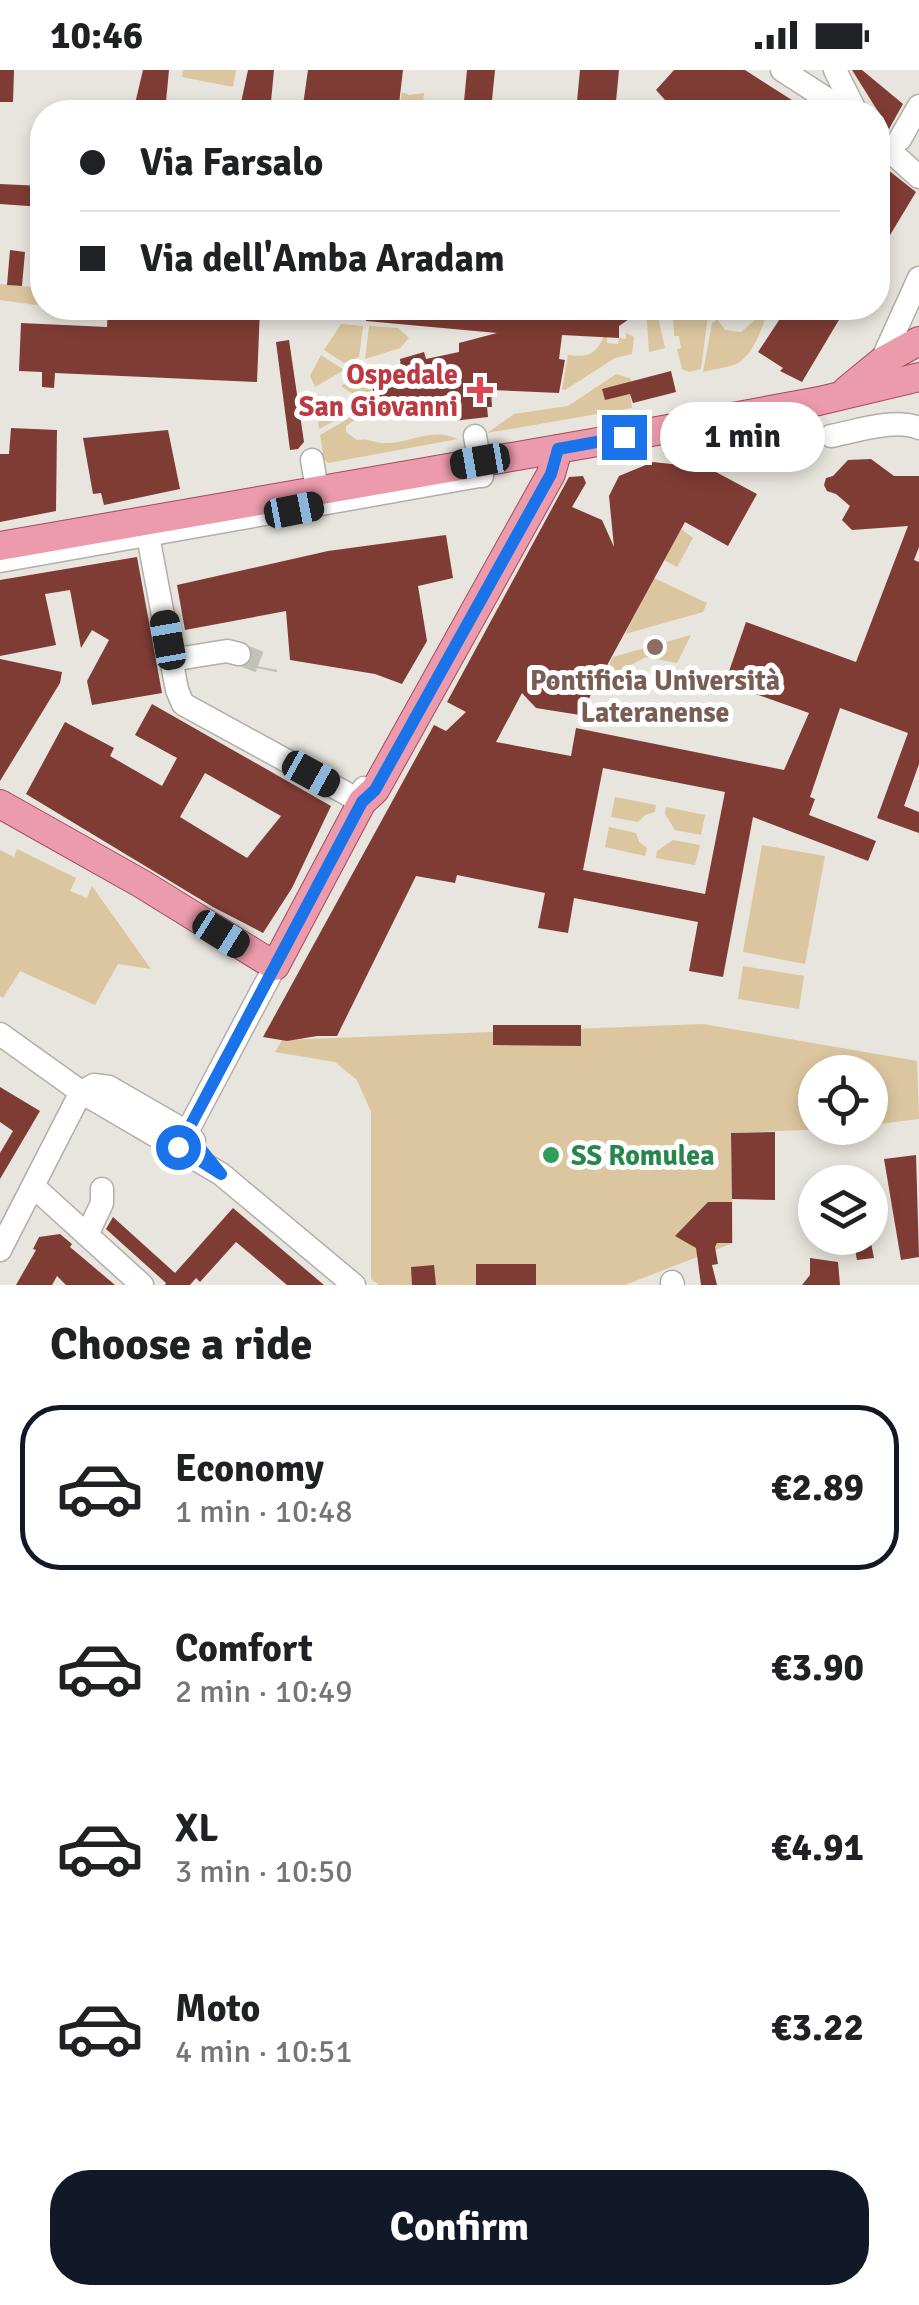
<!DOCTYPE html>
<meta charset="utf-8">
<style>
body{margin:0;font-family:Signika,sans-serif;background:#f6f6f6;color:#202124;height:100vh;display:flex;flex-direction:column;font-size:38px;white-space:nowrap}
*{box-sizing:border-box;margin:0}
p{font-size:32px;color:#757577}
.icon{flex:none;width:55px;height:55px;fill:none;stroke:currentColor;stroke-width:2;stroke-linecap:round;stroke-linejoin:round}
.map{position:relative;height:1215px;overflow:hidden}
.panel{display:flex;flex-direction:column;background:#fff;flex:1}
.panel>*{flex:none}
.guide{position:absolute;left:30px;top:30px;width:860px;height:220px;border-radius:40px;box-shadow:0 5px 15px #0003;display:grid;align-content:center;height:220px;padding:0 50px;background:#fff}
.buttons{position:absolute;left:798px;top:985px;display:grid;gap:20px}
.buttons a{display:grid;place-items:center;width:90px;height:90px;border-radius:50%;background:#fff;box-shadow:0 5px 15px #0003;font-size:50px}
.end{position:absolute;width:45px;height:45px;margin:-22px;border:12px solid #1a73e8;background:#fff;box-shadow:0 0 0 5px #fff}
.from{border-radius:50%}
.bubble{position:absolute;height:70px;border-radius:35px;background:#fff;box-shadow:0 5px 15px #0003;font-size:32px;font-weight:800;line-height:70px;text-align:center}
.car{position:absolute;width:30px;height:60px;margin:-30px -15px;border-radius:12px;box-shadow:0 0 8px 2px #0007;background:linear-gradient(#222 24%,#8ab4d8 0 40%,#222 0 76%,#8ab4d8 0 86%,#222 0)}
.guide b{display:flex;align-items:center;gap:35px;height:95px;font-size:38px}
.guide b+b{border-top:2px solid #e0e0e0}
.guide i{width:25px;height:25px;background:#202124}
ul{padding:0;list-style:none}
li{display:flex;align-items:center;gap:30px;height:165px;margin:0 20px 15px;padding:0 30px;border:5px solid transparent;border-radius:40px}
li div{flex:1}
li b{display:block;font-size:38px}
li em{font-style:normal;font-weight:800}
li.on{border-color:#111827}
li>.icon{width:90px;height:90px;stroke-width:1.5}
h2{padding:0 50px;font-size:45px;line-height:120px}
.action{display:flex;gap:20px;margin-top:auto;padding:20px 50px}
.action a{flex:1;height:115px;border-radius:40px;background:#111827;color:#fff;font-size:40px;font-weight:800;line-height:115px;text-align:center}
.status{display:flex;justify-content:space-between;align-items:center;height:70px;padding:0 50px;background:#fff;direction:ltr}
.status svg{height:28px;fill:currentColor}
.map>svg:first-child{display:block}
</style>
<div class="status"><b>10:46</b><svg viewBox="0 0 49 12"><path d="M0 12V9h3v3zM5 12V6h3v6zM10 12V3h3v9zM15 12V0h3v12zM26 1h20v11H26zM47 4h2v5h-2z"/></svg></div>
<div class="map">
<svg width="919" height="1215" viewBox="0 0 919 1215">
<rect width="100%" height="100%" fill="#e8e5de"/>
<!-- green -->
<g fill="#dbc69f">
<path d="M183,0H236L233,17L182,7Z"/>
<path d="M402,22L409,25L424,23L422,42H399Z"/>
<path d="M42,167V228L36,235L0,230V214L31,217Z"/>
<path d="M646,238H656L665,278L649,282Z"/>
<path d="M668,238H709L701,299L689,302L682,299L677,279L681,278L679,266H674L673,240Z"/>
<path d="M754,238H768C764,255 753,286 736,294C726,298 714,299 703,302L712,253L717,249L725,260L741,262L754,251Z"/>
<path d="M341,254L363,256L359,287L344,293L324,280Z"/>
<path d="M369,256L398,258L409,268L400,278L365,289Z"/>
<path d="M626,263L634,267L632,284L615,288L565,320L562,319L568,285C588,287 595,286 604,266L607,267V273L618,274L619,268L626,269Z"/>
<path d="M321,285L344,300L315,317L310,306Z"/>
<path d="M616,304L630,308L632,314L623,325L630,324L632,338L487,363L514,344L568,336Z"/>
<path d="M365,306L379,341L341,316L354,307Z"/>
<path d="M322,329L335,332L349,343L319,359L316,335Z"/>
<path d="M353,346L356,349L346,356V362L357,370C369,368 371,372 382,373C409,375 430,356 458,369L328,393L320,385L323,382L320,365Z"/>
<path d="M681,459L693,468L677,497L664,490Z"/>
<path d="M654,508L707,533L703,542L625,564Z"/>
<path d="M691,565L677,593L646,587L602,610L613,587Z"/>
<path d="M615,727L656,735L655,742L645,745L638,752L611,747Z"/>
<path d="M666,737L705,745L701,765L675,760L665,744Z"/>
<path d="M609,757L636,763L639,772L647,778L645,786L605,777Z"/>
<path d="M673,770L700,775L695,795L656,788L657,781Z"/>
<path d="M762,775L825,786L805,894L743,882Z"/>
<path d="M17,779L76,808L70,821L87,828L92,816L151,899L118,894L95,935L20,901L3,928L0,926V780L14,787Z"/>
<path d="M743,896L804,906L799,939L738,929Z"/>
<path d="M703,954L917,991L919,1049L870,1055V1002H815V1058H854L731,1063L733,1173L625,1215H379L371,1209V1042L357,1010L335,992L275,982L282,970Z"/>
</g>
<!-- building -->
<g fill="#7f3c34" fill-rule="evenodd">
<path d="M0,0H14L13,32H0Z"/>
<path d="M143,0H169L165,42L134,38Z"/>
<path d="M248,0H274L270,42H239Z"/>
<path d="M308,0H403L398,42H302Z"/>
<path d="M467,0H495L492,30L524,33L523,42H463Z"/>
<path d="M580,0H619L615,42H576Z"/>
<path d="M674,0H745L795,32L794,34L806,42H676L656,20Z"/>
<path d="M852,0H862L903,34L889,59Z"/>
<path d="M878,92L916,122L878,185Z"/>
<path d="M0,114L42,116V137L0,134Z"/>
<path d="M10,180L25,182L22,216L7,215Z"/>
<path d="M108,238H260L257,312L55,303L54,318L42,317V302L19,301L21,253L107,257Z"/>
<path d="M366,238H633L632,247L619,256V268L562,265L559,289L565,290L559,323L491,320L492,337H487L488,347L453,351L447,325L381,342L369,310L401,298L400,289L424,282L426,289L459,282V273L497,263L366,251Z"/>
<path d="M787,238H846L802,312L780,301L783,298L758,282Z"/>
<path d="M289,270L304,372L298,379L290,380L276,272Z"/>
<path d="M671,301L676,322L633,333L630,324L605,330L602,319Z"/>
<path d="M11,358L57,360L56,441L0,452V384H9Z"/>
<path d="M168,360L180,419L104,435L101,423L93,424L83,368Z"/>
<path d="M750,362L756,390L716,399L712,370Z"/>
<path d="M772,378L787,385L781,398L767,390Z"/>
<path d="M686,386L757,424L728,476L685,452L580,645L536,638L522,623L496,672L571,686L576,658L784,700L809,643L725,613L746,552L856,592L908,456L852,460L842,450L850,436L836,424L827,421L824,415L826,408L833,406L848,390L871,389L894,406H919V477L914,490L919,492V694L904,736L919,742V763L877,748L908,663L840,638L810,727L815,729L809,745L876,771L868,791L753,747L723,907L689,901L698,852L574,828L568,863L538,858L545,823L457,805L455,813L416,806L337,966H317L287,971L263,967L434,655L446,661L466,642L447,632L569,407L583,406L586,413L572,437L602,450L614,477L609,426L619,406L653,392L680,395ZM603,698L725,722L705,824L583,800Z"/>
<path d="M446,465L453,508L418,516L427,571L402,614L375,604L290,590L286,541L185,560L177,515L328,481Z"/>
<path d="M137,487L162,623L92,635L87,611L109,570L92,560L81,578L70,520L45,524L56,575L0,586V510Z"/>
<path d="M0,589L62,602L60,613L0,711Z"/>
<path d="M152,634L331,736L292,818L263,863L213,837L26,724L65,652L114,678L110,686L162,716L177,688L135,665ZM205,703L281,746L247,788L180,747Z"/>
<path d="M493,955H581V976L493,975Z"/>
<path d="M0,1017L40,1041L0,1109V1083L13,1061L0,1052Z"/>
<path d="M775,1062V1130L732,1129L731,1063Z"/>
<path d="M916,1085L919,1187L901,1190L884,1089Z"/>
<path d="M708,1132H732V1173H717L715,1177L718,1194L712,1195L717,1215H701L696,1178L675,1166Z"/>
<path d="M233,1138L324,1215H287L236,1172L200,1212L196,1208L190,1215H165L166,1213L106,1159L113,1147L175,1203Z"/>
<path d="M60,1164L72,1174L70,1177L115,1215H66L57,1206L52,1215H16L36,1180L33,1179L39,1167Z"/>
<path d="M853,1168H870L874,1188L857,1190Z"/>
<path d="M810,1188L838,1192L840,1215H802L810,1205Z"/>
<rect x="476" y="1194" width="60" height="21"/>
<path d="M434,1195L436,1215H412L411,1197Z"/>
</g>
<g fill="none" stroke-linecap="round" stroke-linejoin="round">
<!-- minor-tunnel -->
<path stroke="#c4c1bb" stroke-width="22" stroke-dasharray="22 11" stroke-linecap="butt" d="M239,584L267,595L266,600"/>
<defs>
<g id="minor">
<path d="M782,0L847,42"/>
<path d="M835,0L856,42"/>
<path d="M900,69L919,36"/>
<path d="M878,70L919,107"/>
<path d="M881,292L919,208"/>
<path d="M475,366L482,406"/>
<path d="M831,366C857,361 894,348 919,358"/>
<path d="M312,390L317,419"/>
<path d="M145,450L177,620L183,634L362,732L364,718"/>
<path d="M0,491L479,406"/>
<path d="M171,590L227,581L239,584"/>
<path d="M0,964L81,1022L221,1104L354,1215"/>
<path d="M81,1022L94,1015L109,1017L187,1062L194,1071"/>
<path d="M187,1062L275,896"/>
<path d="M33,1116L142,1215"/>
<path d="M87,1165L102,1133V1119"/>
<path d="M0,1180L81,1022"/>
<path d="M672,1212L673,1215"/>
</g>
<g id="major">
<path d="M847,320L881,292L919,271"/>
<path d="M0,476L592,373L819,331L919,307"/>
<path d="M0,734L142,814L275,896L362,732L375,720L551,404L558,379"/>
</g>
</defs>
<!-- minor casing -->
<use href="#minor" stroke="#b2aea8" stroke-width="25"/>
<!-- major casing -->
<use href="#major" stroke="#a24a5c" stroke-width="30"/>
<!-- minor -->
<use href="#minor" stroke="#fff" stroke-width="22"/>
<!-- major -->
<use href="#major" stroke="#ec9bac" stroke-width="28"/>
</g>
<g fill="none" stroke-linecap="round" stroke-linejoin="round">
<!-- route -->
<path stroke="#1a73e8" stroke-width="12" d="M178,1077L221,1104L187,1062L362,732L375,720L551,404L558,379L624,367"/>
</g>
<!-- markers -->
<path fill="#e0444e" stroke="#fff" stroke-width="4" d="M475 305h10v10h10v10h-10v10h-10v-10h-10v-10h10z"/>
<circle fill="#8d6e63" stroke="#fff" stroke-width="4" cx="655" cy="577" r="10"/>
<circle fill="#2e9e5b" stroke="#fff" stroke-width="4" cx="551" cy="1085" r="10"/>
<g text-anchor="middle" stroke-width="10" stroke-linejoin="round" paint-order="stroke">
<!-- health labels -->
<g font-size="28" font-weight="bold" fill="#be3a42" stroke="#fff" text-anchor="end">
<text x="458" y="314">Ospedale<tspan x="458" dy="32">San Giovanni</tspan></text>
</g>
<!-- education labels -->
<g font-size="28" font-weight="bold" fill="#785e54" stroke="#fff">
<text x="655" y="620">Pontificia Università<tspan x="655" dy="32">Lateranense</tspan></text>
</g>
<!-- leisure labels -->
<g font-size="28" font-weight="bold" fill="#27864d" stroke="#fff" text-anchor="start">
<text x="571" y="1095">SS Romulea</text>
</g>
</g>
</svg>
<div class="buttons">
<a><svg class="icon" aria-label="locate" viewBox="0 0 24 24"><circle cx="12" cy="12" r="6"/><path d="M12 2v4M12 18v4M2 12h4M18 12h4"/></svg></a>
<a><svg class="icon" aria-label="layers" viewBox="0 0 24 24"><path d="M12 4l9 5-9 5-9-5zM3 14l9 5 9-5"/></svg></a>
</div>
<i class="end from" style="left:178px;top:1077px"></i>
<i class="end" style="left:624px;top:367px"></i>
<div class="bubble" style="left:660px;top:332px;width:165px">1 min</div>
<i class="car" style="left:480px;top:391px;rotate:260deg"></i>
<i class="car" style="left:294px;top:440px;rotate:79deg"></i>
<i class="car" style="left:168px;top:570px;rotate:350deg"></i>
<i class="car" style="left:311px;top:704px;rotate:119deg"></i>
<i class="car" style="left:221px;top:864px;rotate:122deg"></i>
<div class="guide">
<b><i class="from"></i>Via Farsalo</b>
<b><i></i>Via dell'Amba Aradam</b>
</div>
</div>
<section class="panel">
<h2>Choose a ride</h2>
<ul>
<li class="on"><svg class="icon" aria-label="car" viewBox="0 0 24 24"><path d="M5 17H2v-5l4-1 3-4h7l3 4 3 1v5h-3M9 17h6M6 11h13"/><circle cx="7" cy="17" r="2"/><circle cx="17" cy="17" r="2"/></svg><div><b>Economy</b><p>1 min · 10:48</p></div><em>€2.89</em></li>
<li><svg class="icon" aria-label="car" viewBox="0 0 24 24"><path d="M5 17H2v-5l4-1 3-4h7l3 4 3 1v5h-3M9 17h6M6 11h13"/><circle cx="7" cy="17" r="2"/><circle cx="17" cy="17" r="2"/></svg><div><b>Comfort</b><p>2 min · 10:49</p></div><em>€3.90</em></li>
<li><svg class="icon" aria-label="car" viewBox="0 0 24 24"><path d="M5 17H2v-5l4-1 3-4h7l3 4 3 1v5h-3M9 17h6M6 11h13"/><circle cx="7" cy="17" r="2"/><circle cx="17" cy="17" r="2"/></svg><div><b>XL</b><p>3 min · 10:50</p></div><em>€4.91</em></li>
<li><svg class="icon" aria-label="car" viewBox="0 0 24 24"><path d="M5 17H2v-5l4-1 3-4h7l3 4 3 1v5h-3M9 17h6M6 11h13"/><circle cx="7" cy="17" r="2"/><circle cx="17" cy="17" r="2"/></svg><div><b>Moto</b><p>4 min · 10:51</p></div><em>€3.22</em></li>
</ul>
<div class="action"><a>Confirm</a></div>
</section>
